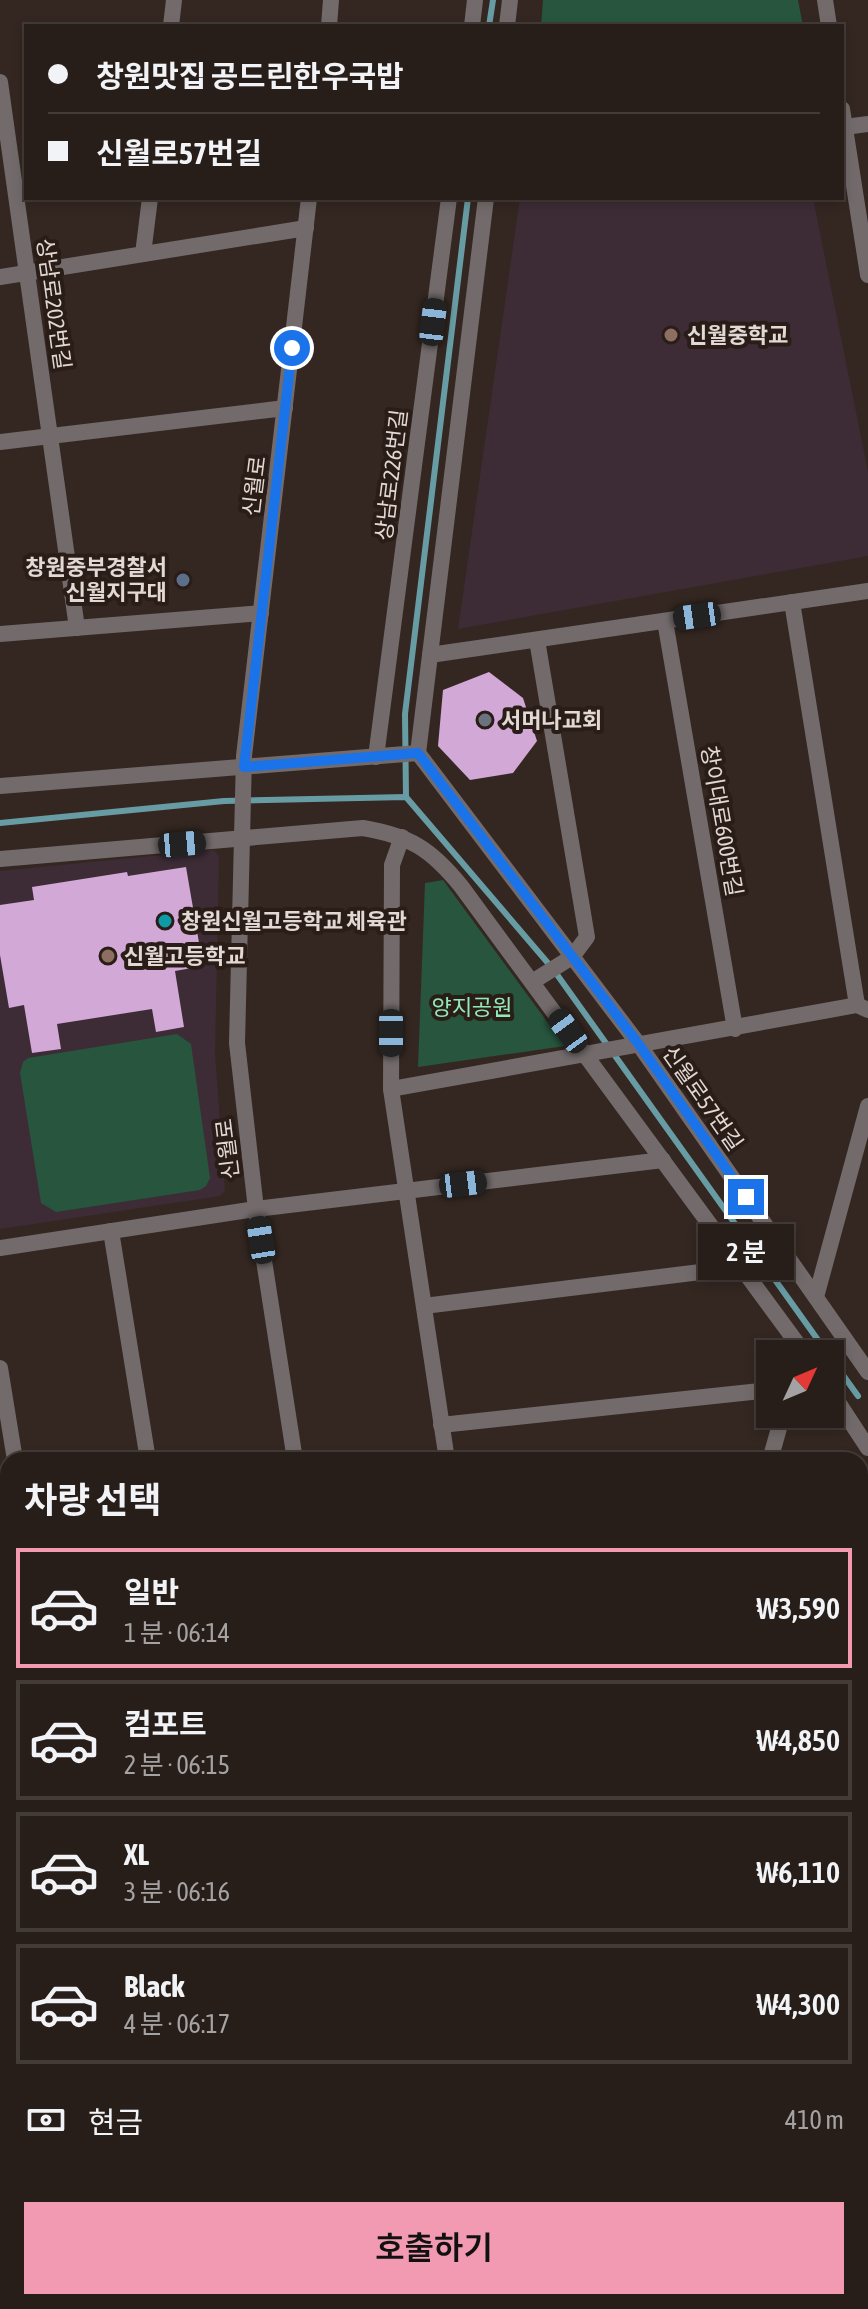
<!DOCTYPE html>
<html lang="ko">
<meta charset="utf-8">
<style>
body{margin:0;font-family:"Asap Condensed","Noto Sans KR",sans-serif;background:#2f2622;color:#f1f3f6;height:100vh;display:flex;flex-direction:column;font-size:30px;white-space:nowrap}
*{box-sizing:border-box;margin:0}
p{font-size:26px;color:#a4a2a2}
.icon{flex:none;width:44px;height:44px;fill:none;stroke:currentColor;stroke-width:2;stroke-linecap:round;stroke-linejoin:round}
.map{position:relative;flex:1;overflow:hidden}
.panel{position:absolute;left:0px;top:1452px;width:868px;height:858px;display:flex;flex-direction:column;background:#271d19;border-radius:24px 24px 0 0;box-shadow:0 4px 12px #0003,0 0 0 2px #433b38}
.panel>*{flex:none}
.banner{position:absolute;left:24px;top:24px;width:820px;height:176px;border-radius:0px;box-shadow:0 4px 12px #0003,0 0 0 2px #433b38;display:grid;align-content:center;height:176px;padding:0 24px;background:#271d19}
.needle{width:52px;rotate:46deg}
.buttons{position:absolute;left:756px;top:1340px;display:grid;gap:16px}
.buttons a{display:grid;place-items:center;width:88px;height:88px;border-radius:0px;background:#271d19;box-shadow:0 4px 12px #0003,0 0 0 2px #433b38;font-size:40px}
.end{position:absolute;width:36px;height:36px;margin:-18px;border:10px solid #1a73e8;background:#fff;box-shadow:0 0 0 4px #fff}
.from{border-radius:50%}
.bubble{position:absolute;height:56px;border-radius:0px;background:#271d19;box-shadow:0 4px 12px #0003,0 0 0 2px #433b38;font-size:26px;font-weight:600;line-height:56px;text-align:center}
.car{position:absolute;width:24px;height:48px;margin:-24px -12px;border-radius:10px;box-shadow:0 0 6px 2px #0007;background:linear-gradient(#222 24%,#8ab4d8 0 40%,#222 0 76%,#8ab4d8 0 86%,#222 0)}
.banner b{display:flex;align-items:center;gap:28px;height:76px;font-size:30px}
.banner b+b{border-top:2px solid #433b38}
.banner i{width:20px;height:20px;background:#f1f3f6}
ul{padding:0;list-style:none}
li{display:flex;align-items:center;gap:24px;height:120px;margin:0 16px 12px;padding:0 8px;border:4px solid #433b38;border-radius:0px}
li div{flex:1}
li b{display:block;font-size:30px}
li em{font-style:normal;font-weight:600}
li.selected{border-color:#f19ab1}
li>.icon{width:72px;height:72px;stroke-width:1.5}
h2{padding:0 24px;font-size:36px;line-height:96px}
.pay{display:flex;align-items:center;gap:20px;height:88px;padding:0 24px;font-size:30px}
.pay p{margin-inline-start:auto}
.action{display:flex;gap:16px;margin-top:auto;padding:16px 24px}
.action a{flex:1;height:92px;border-radius:0px;background:#f19ab1;color:#111;font-size:32px;font-weight:600;line-height:92px;text-align:center}
.map>svg:first-child{display:block}
</style>
<div class="map">
<svg width="868" height="2309" viewBox="0 0 868 2309">
<rect width="100%" height="100%" fill="#342721"/>
<!-- education -->
<g fill="#3d2c36">
<path d="M520,198H813L868,472V556L458,629Z"/>
<path d="M213,850L219,856L215,1053L225,1191L220,1196L0,1229V871Z"/>
</g>
<!-- green -->
<g fill="#27553d">
<path d="M543,0H798L803,26H541Z"/>
<path d="M443,880L565,1046L418,1067L425,883Z"/>
<path d="M177,1034L191,1044L210,1178L206,1186L200,1190L56,1212L41,1203L20,1073L23,1062L28,1058Z"/>
</g>
<g fill="none" stroke-linecap="round" stroke-linejoin="round">
<!-- stream -->
<g stroke="#689ca4" stroke-width="6">
<path d="M489,26L493,0"/>
<path d="M406,797L405,714L468,198"/>
<path d="M0,823L224,801L406,797L553,969L828,1354"/>
<path d="M830,1357L858,1396"/>
</g>
</g>
<!-- building -->
<g fill="#d1a8d6">
<path d="M489,672L523,698L537,741L513,773L470,780L438,746L443,690Z"/>
<path d="M186,867L203,966L175,971L184,1027L156,1032L152,1009L57,1024L61,1049L32,1053L24,1005L9,1008L0,955V905L34,900L32,887L127,872L128,876Z"/>
</g>
<g fill="none" stroke-linecap="round" stroke-linejoin="round">
<!-- path -->
<g stroke="#847873" stroke-width="3" stroke-dasharray="4 6" stroke-linecap="butt">
<path d="M860,2009L868,1983"/>
<path d="M776,2309L778,2302"/>
</g>
<!-- minor -->
<g stroke="#736b6b" stroke-width="16">
<path d="M825,0L829,26"/>
<path d="M171,26L174,0"/>
<path d="M472,26L475,0"/>
<path d="M507,26L510,0"/>
<path d="M0,82L77,628"/>
<path d="M842,109L868,275"/>
<path d="M845,127L868,124"/>
<path d="M143,254L150,198"/>
<path d="M0,277L306,228"/>
<path d="M0,442L285,408"/>
<path d="M792,602L857,1005"/>
<path d="M665,621L735,1029"/>
<path d="M0,634L261,613"/>
<path d="M430,655L868,591"/>
<path d="M418,753L486,198"/>
<path d="M376,757L449,198"/>
<path d="M0,786L418,753L640,1046L868,1372"/>
<path d="M402,837L392,865L391,1089L447,1460"/>
<path d="M0,859L363,828C410,836 431,849 461,886L805,1354"/>
<path d="M532,982L572,957L587,937L537,640"/>
<path d="M391,1089L857,1005L868,1010"/>
<path d="M111,1231L148,1460"/>
<path d="M0,1248L256,1209L663,1160"/>
<path d="M816,1297L868,1106"/>
<path d="M424,1306L741,1267"/>
<path d="M0,1368L15,1460"/>
<path d="M830,1390L868,1448"/>
<path d="M441,1425L770,1390"/>
<path d="M770,1460L783,1414"/>
<path d="M0,1597L8,1596"/>
<path d="M0,1906L8,1905"/>
<path d="M860,2218L868,2221"/>
<path d="M0,2274L8,2273"/>
<path d="M0,2289L2,2309"/>
<path d="M127,2302L128,2309"/>
<path d="M255,2302L256,2309"/>
<path d="M382,2302L383,2309"/>
<path d="M541,2309L543,2302"/>
</g>
<!-- tertiary -->
<g stroke="#736b6b" stroke-width="16">
<path d="M329,26L331,0"/>
<path d="M295,1460L256,1209L237,1043L244,756L309,198"/>
<path d="M860,1661L868,1660"/>
<path d="M0,1752L8,1751"/>
</g>
<!-- primary -->
<g stroke="#bcabab" stroke-width="20">
<path d="M860,1760L868,1730"/>
<path d="M713,2309L715,2302"/>
</g>
</g>
<g fill="none" stroke-linecap="round" stroke-linejoin="round">
<!-- route -->
<path stroke="#1a73e8" stroke-width="10" d="M292,348L244,767L418,753L640,1046L746,1197"/>
</g>
<!-- markers -->
<g fill="#8d6e63" stroke="#2a1d17" stroke-width="3">
<circle cx="671" cy="335" r="8"/>
<circle cx="108" cy="956" r="8"/>
</g>
<circle fill="#5c6f8a" stroke="#2a1d17" stroke-width="3" cx="183" cy="580" r="8"/>
<circle fill="#6b7280" stroke="#2a1d17" stroke-width="3" cx="485" cy="720" r="8"/>
<circle fill="#0f9aa8" stroke="#2a1d17" stroke-width="3" cx="165" cy="921" r="8"/>
<g text-anchor="middle" stroke-width="8" stroke-linejoin="round" paint-order="stroke">
<!-- street labels -->
<g font-size="22" fill="#e2d8d4" stroke="#2a1d17">
<text transform="translate(54 304) rotate(82)" y="8">상남로202번길</text>
<text transform="translate(391 475) rotate(-83)" y="8">상남로226번길</text>
<text transform="translate(254 486) rotate(-83)" y="8">신월로</text>
<text transform="translate(722 821) rotate(80)" y="8">창이대로600번길</text>
<text transform="translate(703 1098) rotate(55)" y="8">신월로57번길</text>
<text transform="translate(227 1149) rotate(-97)" y="8">신월로</text>
</g>
<!-- poi labels -->
<g font-size="22" font-weight="bold" fill="#e2d8d4" stroke="#2a1d17" text-anchor="start">
<text x="687" y="343">신월중학교</text>
<text x="167" y="575" text-anchor="end">창원중부경찰서<tspan x="167" dy="25">신월지구대</tspan></text>
<text x="501" y="728">서머나교회</text>
<text x="181" y="929">창원신월고등학교 체육관</text>
<text x="124" y="964">신월고등학교</text>
</g>
<!-- park labels -->
<g font-size="22" fill="#91e9b8" stroke="#2a1d17">
<text x="472" y="1015">양지공원</text>
</g>
</g>
</svg>
<div class="buttons">
<a><svg class="needle" viewBox="-14 -14 28 28"><path d="M0-13l5 13h-10z" fill="#e53935"/><path d="M0 13l5-13h-10z" fill="#a4a2a2"/></svg></a>
</div>
<i class="end from" style="left:292px;top:348px"></i>
<i class="end" style="left:746px;top:1197px"></i>
<div class="bubble" style="left:698px;top:1224px;width:96px">2 분</div>
<i class="car" style="left:433px;top:322px;rotate:7deg"></i>
<i class="car" style="left:697px;top:616px;rotate:262deg"></i>
<i class="car" style="left:182px;top:844px;rotate:85deg"></i>
<i class="car" style="left:568px;top:1031px;rotate:324deg"></i>
<i class="car" style="left:391px;top:1033px;rotate:180deg"></i>
<i class="car" style="left:463px;top:1184px;rotate:83deg"></i>
<i class="car" style="left:261px;top:1240px;rotate:351deg"></i>
<div class="banner">
<b><i class="from"></i>창원맛집 공드린한우국밥</b>
<b><i></i>신월로57번길</b>
</div>
<section class="panel">
<h2>차량 선택</h2>
<ul>
<li class="selected"><svg class="icon" aria-label="car" viewBox="0 0 24 24"><path d="M5 17H2v-5l4-1 3-4h7l3 4 3 1v5h-3M9 17h6M6 11h13"/><circle cx="7" cy="17" r="2"/><circle cx="17" cy="17" r="2"/></svg><div><b>일반</b><p>1 분 · 06:14</p></div><em>₩3,590</em></li>
<li><svg class="icon" aria-label="car" viewBox="0 0 24 24"><path d="M5 17H2v-5l4-1 3-4h7l3 4 3 1v5h-3M9 17h6M6 11h13"/><circle cx="7" cy="17" r="2"/><circle cx="17" cy="17" r="2"/></svg><div><b>컴포트</b><p>2 분 · 06:15</p></div><em>₩4,850</em></li>
<li><svg class="icon" aria-label="car" viewBox="0 0 24 24"><path d="M5 17H2v-5l4-1 3-4h7l3 4 3 1v5h-3M9 17h6M6 11h13"/><circle cx="7" cy="17" r="2"/><circle cx="17" cy="17" r="2"/></svg><div><b>XL</b><p>3 분 · 06:16</p></div><em>₩6,110</em></li>
<li><svg class="icon" aria-label="car" viewBox="0 0 24 24"><path d="M5 17H2v-5l4-1 3-4h7l3 4 3 1v5h-3M9 17h6M6 11h13"/><circle cx="7" cy="17" r="2"/><circle cx="17" cy="17" r="2"/></svg><div><b>Black</b><p>4 분 · 06:17</p></div><em>₩4,300</em></li>
</ul>
<div class="pay"><svg class="icon" aria-label="cash" viewBox="0 0 24 24"><path d="M3 7h18v10H3z"/><circle cx="12" cy="12" r="2"/></svg>현금<p>410 m</p></div>
<div class="action"><a>호출하기</a></div>
</section>
</div>
